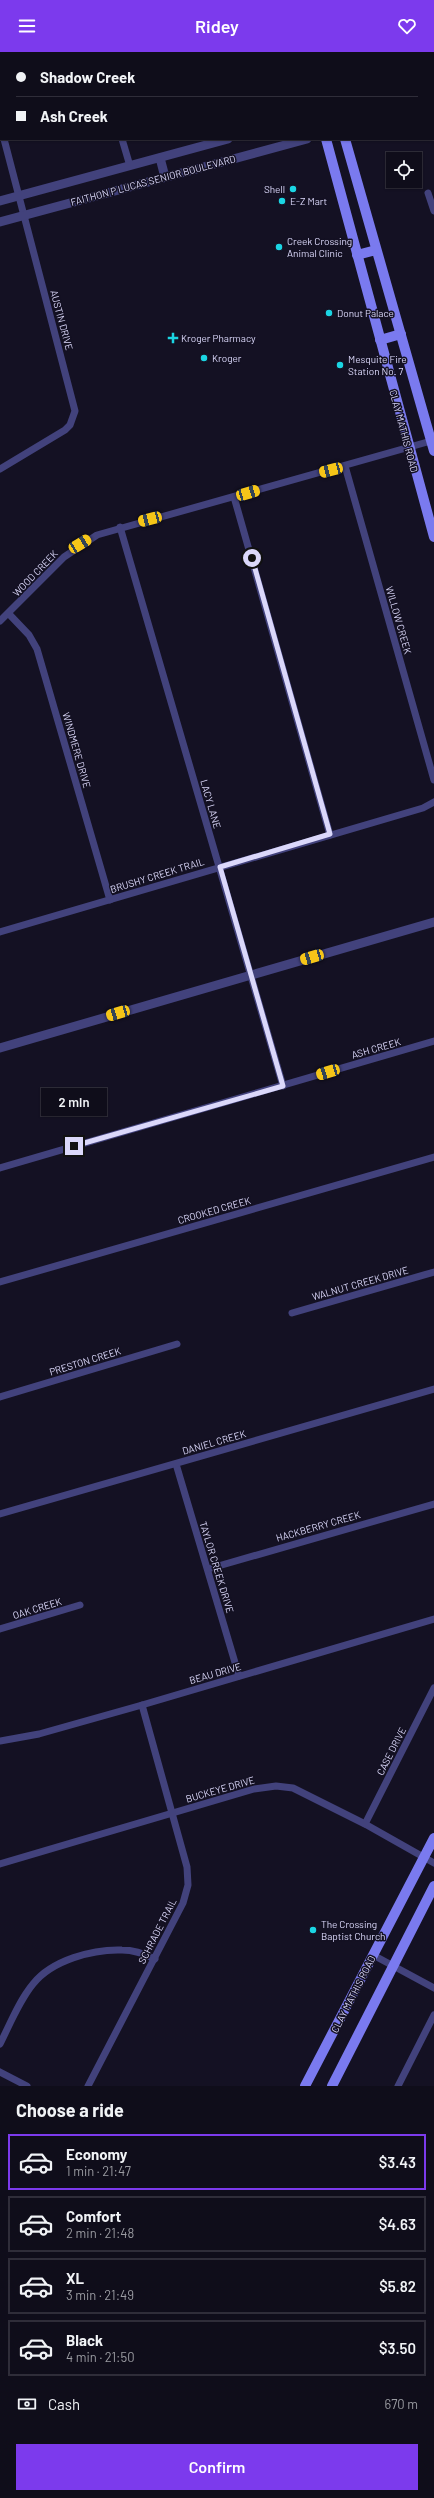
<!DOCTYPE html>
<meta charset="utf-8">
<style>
body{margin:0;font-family:Barlow,sans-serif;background:#181623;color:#f1f3f6;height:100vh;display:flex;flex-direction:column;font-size:15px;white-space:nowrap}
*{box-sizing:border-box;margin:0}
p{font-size:13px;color:#9b9ca2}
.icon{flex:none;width:22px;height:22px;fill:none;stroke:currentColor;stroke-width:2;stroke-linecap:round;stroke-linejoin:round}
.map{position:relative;height:2034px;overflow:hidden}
.sheet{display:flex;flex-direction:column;background:#0f0d1a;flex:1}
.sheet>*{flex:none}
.banner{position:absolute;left:0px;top:0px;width:434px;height:88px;box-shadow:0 1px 3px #0004,0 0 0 1px #2f2d39;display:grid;align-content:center;height:88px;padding:0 16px;background:#0f0d1a}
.tools{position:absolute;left:386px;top:100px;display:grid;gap:8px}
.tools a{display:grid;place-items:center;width:36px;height:36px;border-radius:0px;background:#0f0d1a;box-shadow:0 1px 3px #0004,0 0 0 1px #2f2d39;font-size:20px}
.end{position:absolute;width:18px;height:18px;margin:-9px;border:5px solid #dbd8fa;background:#111;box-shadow:0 0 0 2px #111}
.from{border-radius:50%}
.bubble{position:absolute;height:28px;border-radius:0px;background:#0f0d1a;box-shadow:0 1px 3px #0004,0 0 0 1px #2f2d39;font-size:13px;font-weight:600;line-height:28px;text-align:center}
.car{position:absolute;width:12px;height:24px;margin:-12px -6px;border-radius:5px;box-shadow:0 0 3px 1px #0007;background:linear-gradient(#f5c518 24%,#345 0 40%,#f5c518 0 76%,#345 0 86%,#f5c518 0)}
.banner b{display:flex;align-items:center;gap:14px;height:38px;font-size:15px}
.banner b+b{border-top:1px solid #2f2d39}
.banner i{width:10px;height:10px;background:#f1f3f6}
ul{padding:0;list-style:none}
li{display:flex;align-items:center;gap:12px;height:56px;margin:0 8px 6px;padding:0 8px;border:2px solid #2f2d39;border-radius:0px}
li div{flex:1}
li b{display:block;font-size:15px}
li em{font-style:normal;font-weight:600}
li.active{border-color:#7c3aed}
li>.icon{width:36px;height:36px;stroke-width:1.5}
h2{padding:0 16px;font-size:18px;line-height:48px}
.pay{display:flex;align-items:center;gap:10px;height:44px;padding:0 16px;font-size:15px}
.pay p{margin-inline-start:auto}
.button{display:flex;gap:8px;margin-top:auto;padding:8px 16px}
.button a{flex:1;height:46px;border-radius:0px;background:#7c3aed;color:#fff;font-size:16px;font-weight:600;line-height:46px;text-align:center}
header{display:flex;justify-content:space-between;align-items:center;height:52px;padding:0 16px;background:#7c3aed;color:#fff;font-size:18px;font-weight:600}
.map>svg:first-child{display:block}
</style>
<header><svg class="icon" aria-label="menu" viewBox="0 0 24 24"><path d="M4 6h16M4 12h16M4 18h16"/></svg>Ridey<svg class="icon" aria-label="heart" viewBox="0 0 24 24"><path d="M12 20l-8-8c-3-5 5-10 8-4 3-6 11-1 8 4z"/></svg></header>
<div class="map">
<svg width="434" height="2034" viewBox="0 0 434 2034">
<rect width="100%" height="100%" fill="#141123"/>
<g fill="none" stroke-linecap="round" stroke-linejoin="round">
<!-- minor -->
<g stroke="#42427c" stroke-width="7">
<path d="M99,0V1"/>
<path d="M221,0V1"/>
<path d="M0,72L1,75"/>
<path d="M122,87L130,114"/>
<path d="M428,141L434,159"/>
<path d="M345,414L434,728"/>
<path d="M0,417L65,378L70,373L75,359L4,87"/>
<path d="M234,445L330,783"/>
<path d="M120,475L283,1034"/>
<path d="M9,562L29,583L37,597L110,848"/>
<path d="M0,569L64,505L97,483L431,389"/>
<path d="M0,880L423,756L434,750"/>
<path d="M0,1116L434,989"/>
<path d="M0,1230L434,1105"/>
<path d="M292,1261L434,1220"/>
<path d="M0,1345L177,1292"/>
<path d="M176,1412L239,1624"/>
<path d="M0,1462L434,1337"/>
<path d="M208,1517L434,1452"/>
<path d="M0,1577L80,1553"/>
<path d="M0,1689L39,1682L142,1653L434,1567"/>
<path d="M365,1772L434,1636"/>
<path d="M0,1812L254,1737L276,1734L293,1736L365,1772L434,1811"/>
<path d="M373,1903L434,1936"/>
<path d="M0,1992C10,1972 19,1949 33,1932C52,1908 93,1897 122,1898C134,1898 145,1902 155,1907"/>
<path d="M0,2020L27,2034"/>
<path d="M88,2034L183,1851L188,1833L187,1815L142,1653"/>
<path d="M398,2034L434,1963"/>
</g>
<!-- tertiary -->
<g stroke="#42427c" stroke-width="9">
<path d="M160,106L165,125"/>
<path d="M0,149L228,87"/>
<path d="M0,170L307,87"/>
<path d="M0,996L434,870"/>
</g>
<!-- secondary -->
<g stroke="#7a7aef" stroke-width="10">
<path d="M300,0L301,1"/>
<path d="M320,0V1"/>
<path d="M433,20L434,19"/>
<path d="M433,43H434"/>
<path d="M326,87L434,485"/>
<path d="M345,87L434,399"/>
<path d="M357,203L376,198"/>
<path d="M380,288L401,282"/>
<path d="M305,2034L434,1786"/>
<path d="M332,2034L434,1834"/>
</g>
</g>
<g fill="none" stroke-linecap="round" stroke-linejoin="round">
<!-- route -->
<path stroke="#dbd8fa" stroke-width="5" d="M74,1094L283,1034L220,815L330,782L252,506"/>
</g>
<!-- markers -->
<g fill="#1bd5e3" stroke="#141123" stroke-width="1.5">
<circle cx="293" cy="137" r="4"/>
<circle cx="282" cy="149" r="4"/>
<circle cx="279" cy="195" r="4"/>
<circle cx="329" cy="261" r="4"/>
<path d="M171 280h4v4h4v4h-4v4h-4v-4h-4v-4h4z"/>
<circle cx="204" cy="306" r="4"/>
<circle cx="340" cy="313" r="4"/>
<circle cx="313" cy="1878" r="4"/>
</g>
<g text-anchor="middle" stroke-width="3" stroke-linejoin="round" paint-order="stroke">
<!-- street labels -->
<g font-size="10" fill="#dbd8fa" stroke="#141123">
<text transform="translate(153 128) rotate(-15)" y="4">FAITHON P LUCAS SENIOR BOULEVARD</text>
<text transform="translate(62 268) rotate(75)" y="4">AUSTIN DRIVE</text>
<text transform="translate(404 379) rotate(75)" y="4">CLAY MATHIS ROAD</text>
<text transform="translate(35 521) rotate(-46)" y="4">WOOD CREEK</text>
<text transform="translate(399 568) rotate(74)" y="4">WILLOW CREEK</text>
<text transform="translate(77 698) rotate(74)" y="4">WINDMERE DRIVE</text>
<text transform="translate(211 752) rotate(74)" y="4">LACY LANE</text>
<text transform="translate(157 823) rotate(-17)" y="4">BRUSHY CREEK TRAIL</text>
<text transform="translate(376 996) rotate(-16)" y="4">ASH CREEK</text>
<text transform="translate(214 1158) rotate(-16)" y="4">CROOKED CREEK</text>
<text transform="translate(360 1231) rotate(-16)" y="4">WALNUT CREEK DRIVE</text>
<text transform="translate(85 1309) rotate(-17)" y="4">PRESTON CREEK</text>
<text transform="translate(214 1390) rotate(-16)" y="4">DANIEL CREEK</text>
<text transform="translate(318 1474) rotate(-16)" y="4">HACKBERRY CREEK</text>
<text transform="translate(217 1515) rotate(73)" y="4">TAYLOR CREEK DRIVE</text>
<text transform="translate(37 1556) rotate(-17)" y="4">OAK CREEK</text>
<text transform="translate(215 1621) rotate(-16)" y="4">BEAU DRIVE</text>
<text transform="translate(391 1699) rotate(-63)" y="4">CASE DRIVE</text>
<text transform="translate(220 1737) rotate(-16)" y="4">BUCKEYE DRIVE</text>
<text transform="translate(157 1879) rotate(-63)" y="4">SCHRADE TRAIL</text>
<text transform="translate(353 1942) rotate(-63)" y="4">CLAY MATHIS ROAD</text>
</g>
<!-- poi labels -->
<g font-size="10" fill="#dbd8fa" stroke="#141123" text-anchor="start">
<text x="285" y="141" text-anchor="end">Shell</text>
<text x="290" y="153">E-Z Mart</text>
<text x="287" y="193">Creek Crossing<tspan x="287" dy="12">Animal Clinic</tspan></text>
<text x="337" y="265">Donut Palace</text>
<text x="181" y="290">Kroger Pharmacy</text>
<text x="212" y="310">Kroger</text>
<text x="348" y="311">Mesquite Fire<tspan x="348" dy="12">Station No. 7</tspan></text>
<text x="321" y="1876">The Crossing<tspan x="321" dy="12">Baptist Church</tspan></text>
</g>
</g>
</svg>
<div class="tools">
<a><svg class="icon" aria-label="locate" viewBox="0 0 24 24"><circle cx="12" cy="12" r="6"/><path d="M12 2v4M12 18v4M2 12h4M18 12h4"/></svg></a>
</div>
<i class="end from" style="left:252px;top:506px"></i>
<i class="end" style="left:74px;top:1094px"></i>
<div class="bubble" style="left:41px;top:1036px;width:66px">2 min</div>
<i class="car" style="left:331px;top:418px;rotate:255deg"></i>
<i class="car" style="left:248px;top:441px;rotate:74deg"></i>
<i class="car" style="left:150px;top:467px;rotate:255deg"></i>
<i class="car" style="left:80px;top:492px;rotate:59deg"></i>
<i class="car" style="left:312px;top:905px;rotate:254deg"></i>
<i class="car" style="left:118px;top:961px;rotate:254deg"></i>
<i class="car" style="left:328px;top:1020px;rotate:253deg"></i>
<div class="banner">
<b><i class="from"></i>Shadow Creek</b>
<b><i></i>Ash Creek</b>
</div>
</div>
<section class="sheet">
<h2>Choose a ride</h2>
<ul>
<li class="active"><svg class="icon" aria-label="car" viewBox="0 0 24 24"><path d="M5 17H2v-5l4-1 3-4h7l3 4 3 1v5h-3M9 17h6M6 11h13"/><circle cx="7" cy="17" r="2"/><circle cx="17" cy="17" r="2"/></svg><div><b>Economy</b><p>1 min · 21:47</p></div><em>$3.43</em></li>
<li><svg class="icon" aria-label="car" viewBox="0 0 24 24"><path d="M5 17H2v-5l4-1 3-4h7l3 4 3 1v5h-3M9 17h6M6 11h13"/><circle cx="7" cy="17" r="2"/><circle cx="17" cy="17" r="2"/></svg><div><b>Comfort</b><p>2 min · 21:48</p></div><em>$4.63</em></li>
<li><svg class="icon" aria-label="car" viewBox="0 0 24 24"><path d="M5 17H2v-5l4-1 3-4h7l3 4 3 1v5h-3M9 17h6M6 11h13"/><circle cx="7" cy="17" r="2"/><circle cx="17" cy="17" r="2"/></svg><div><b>XL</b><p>3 min · 21:49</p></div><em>$5.82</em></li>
<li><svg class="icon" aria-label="car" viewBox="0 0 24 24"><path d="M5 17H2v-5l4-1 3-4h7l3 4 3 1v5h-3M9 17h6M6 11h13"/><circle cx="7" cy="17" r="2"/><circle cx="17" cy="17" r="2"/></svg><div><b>Black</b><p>4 min · 21:50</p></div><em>$3.50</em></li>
</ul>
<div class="pay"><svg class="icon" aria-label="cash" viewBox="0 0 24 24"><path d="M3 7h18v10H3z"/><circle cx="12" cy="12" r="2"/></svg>Cash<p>670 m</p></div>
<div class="button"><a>Confirm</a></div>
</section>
